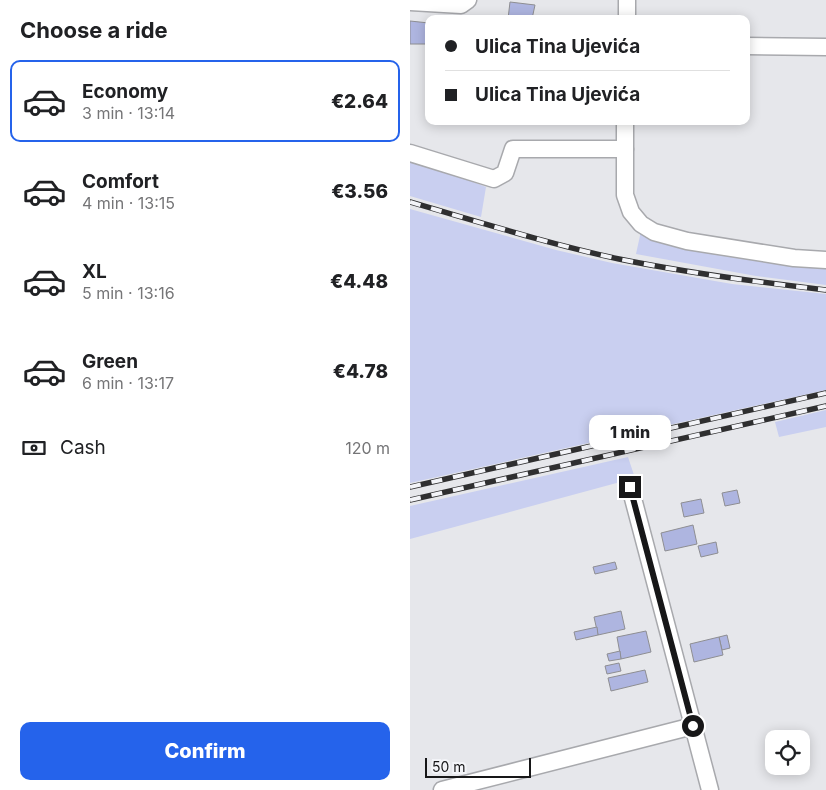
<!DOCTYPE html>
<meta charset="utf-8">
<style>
body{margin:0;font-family:Inter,sans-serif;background:#f2f2f2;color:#202124;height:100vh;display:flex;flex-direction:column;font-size:19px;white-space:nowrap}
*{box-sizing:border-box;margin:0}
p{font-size:16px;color:#757577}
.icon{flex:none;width:28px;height:28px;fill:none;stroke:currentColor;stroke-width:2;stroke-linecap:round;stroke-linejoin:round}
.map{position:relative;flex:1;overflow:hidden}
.panel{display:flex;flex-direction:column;background:#fff;width:410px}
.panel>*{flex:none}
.guide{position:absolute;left:15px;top:15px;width:325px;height:110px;border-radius:10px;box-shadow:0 2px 12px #0003;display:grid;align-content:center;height:110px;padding:0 20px;background:#fff}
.tools{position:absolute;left:355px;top:730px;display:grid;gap:10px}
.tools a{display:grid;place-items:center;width:45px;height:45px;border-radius:10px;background:#fff;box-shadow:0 2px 12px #0003;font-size:25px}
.scale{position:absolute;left:15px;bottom:12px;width:106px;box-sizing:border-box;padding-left:5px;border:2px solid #171718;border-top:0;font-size:14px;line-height:18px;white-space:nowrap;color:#171718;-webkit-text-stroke:4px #f3f4f8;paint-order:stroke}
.end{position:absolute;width:22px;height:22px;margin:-11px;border:6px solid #171718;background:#fff;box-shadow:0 0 0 2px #fff}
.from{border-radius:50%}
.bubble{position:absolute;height:35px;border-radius:10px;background:#fff;box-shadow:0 2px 12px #0003;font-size:16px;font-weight:800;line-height:35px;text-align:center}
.guide b{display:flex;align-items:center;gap:18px;height:48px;font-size:19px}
.guide b+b{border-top:1px solid #e0e0e0}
.guide i{width:12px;height:12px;background:#202124}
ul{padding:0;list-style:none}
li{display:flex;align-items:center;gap:15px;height:82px;margin:0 10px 8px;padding:0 10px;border:2px solid transparent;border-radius:10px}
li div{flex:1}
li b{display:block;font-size:19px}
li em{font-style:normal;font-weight:800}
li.active{border-color:#2563eb}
li>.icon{width:45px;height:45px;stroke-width:1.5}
h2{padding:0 20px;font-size:22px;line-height:60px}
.pay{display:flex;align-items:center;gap:12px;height:55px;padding:0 20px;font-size:19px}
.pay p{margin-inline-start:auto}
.primary-button{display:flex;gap:10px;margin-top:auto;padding:10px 20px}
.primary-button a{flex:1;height:58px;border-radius:10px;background:#2563eb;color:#fff;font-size:20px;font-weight:800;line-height:58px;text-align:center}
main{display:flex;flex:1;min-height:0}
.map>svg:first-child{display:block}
</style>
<main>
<section class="panel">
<h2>Choose a ride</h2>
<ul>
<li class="active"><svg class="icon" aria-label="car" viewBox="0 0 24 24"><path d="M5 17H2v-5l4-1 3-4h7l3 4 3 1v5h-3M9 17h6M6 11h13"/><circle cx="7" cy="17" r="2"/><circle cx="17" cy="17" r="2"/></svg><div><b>Economy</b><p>3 min · 13:14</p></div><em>€2.64</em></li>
<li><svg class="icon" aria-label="car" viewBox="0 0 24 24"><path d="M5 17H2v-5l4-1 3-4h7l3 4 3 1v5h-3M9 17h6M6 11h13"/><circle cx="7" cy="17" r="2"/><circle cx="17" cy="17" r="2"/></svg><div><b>Comfort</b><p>4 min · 13:15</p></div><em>€3.56</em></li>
<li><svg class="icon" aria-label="car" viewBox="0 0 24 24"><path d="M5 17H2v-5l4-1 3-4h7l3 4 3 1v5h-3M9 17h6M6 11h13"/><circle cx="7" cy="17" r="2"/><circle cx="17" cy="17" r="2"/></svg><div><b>XL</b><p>5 min · 13:16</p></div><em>€4.48</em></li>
<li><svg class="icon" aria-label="car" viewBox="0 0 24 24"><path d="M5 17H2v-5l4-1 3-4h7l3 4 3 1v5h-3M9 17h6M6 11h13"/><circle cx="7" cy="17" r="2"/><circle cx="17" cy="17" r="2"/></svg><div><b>Green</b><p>6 min · 13:17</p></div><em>€4.78</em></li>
</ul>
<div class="pay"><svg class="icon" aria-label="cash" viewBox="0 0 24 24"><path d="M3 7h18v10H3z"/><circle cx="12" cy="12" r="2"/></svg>Cash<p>120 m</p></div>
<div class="primary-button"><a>Confirm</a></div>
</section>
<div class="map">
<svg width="416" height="790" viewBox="0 0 416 790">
<rect width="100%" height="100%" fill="#e6e7eb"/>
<!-- green -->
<g fill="#c9cff0">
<path d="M0,159L16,164L76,187L71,217L0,196Z"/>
<path d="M0,209L146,250L202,263L322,284L416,294V390L0,483Z"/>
<path d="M231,231L416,267V285L346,276L226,254Z"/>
<path d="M416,410V427L369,437L365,422Z"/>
<path d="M218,457L225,478L0,539V506Z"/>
</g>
<!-- building -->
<g fill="#aeb5e0" stroke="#8e8e92">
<path d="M100,2L125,5L122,19H98Z"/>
<path d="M0,21L19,23L17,44H0Z"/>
<path d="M327,490L330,503L315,506L312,493Z"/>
<path d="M291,499L294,513L274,517L271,503Z"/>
<path d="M283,525L287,544L255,551L251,533Z"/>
<path d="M306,542L308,553L291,557L288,546Z"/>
<path d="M205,562L207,569L185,574L183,567Z"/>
<path d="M211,611L215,629L188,635L184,617Z"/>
<path d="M187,627L188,635L166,640L164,632Z"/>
<path d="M236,631L241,652L211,659L207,637Z"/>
<path d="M317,635L320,648L312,650L309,637Z"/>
<path d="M309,637L313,655L284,662L280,644Z"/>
<path d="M210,651L211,659L199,661L197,654Z"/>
<path d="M209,663L211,671L197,674L195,666Z"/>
<path d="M235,670L238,682L201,691L198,678Z"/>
</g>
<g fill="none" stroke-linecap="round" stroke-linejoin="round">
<defs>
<g id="minor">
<path d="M0,2L51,5L58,0"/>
<path d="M217,19V0"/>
<path d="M336,46L416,47"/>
<path d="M215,121V195L221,212L231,224L244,232L277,241L384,258L416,260"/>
<path d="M0,153L84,179L95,173L103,149H215"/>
<path d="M220,487L300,790"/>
<path d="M32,790L283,726"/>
</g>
</defs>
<!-- minor casing -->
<use href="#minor" stroke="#a8a9ad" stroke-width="19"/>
<!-- minor -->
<use href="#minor" stroke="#fff" stroke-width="16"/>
<defs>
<g id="rail">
<path d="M0,202C69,222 139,244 209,259C278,273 347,282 416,290"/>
<path d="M0,487L416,393"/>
<path d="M0,500L416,406"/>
</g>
</defs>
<!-- rail casing -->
<use href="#rail" stroke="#2f2f30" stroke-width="5.5"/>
<!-- rail -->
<use href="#rail" stroke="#f3f4f8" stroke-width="4" stroke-dasharray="11" stroke-linecap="butt"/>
</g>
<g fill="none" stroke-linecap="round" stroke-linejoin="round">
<!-- route -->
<path stroke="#171718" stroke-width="6" d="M220,487L283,726"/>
</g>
</svg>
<div class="tools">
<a><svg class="icon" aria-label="locate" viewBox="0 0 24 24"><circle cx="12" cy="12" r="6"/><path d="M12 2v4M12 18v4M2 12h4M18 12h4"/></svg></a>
</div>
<div class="scale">50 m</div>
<i class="end from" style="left:283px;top:726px"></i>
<i class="end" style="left:220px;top:487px"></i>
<div class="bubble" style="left:179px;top:415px;width:82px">1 min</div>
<div class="guide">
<b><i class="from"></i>Ulica Tina Ujevića</b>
<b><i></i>Ulica Tina Ujevića</b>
</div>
</div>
</main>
